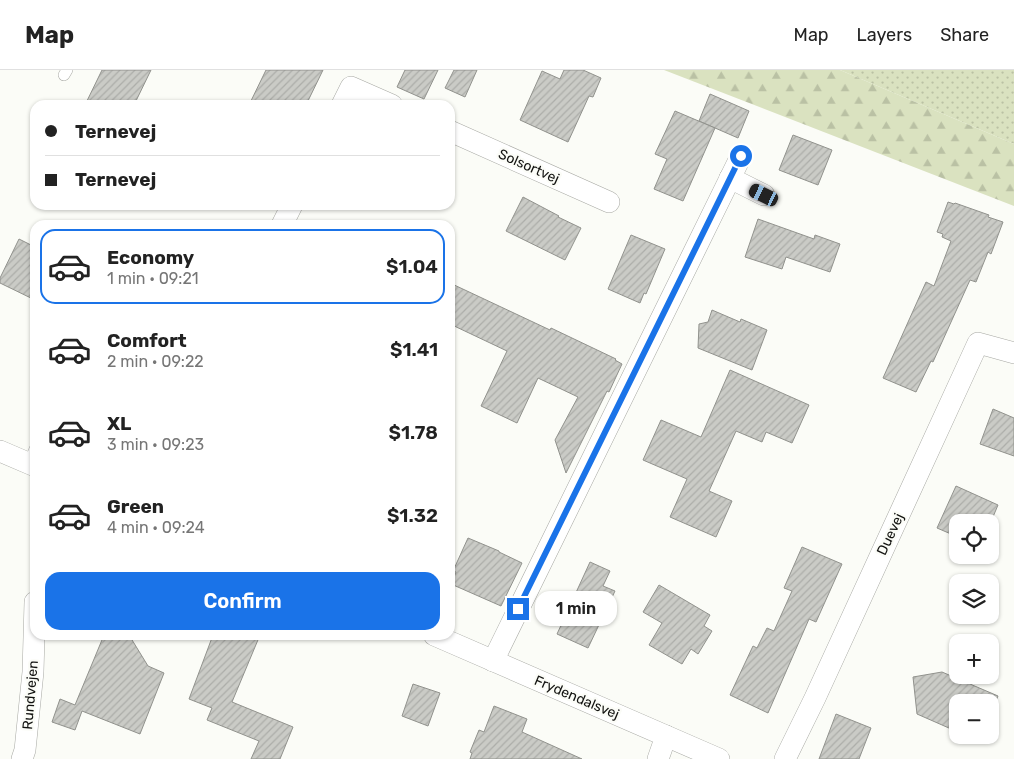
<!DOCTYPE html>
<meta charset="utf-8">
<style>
body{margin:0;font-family:Rubik,sans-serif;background:#f6f6f6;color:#222;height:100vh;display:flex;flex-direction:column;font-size:19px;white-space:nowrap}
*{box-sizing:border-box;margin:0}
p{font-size:16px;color:#767676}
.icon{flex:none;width:28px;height:28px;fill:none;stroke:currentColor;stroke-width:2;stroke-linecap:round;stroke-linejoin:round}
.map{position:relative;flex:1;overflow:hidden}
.panel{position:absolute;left:30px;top:150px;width:425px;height:420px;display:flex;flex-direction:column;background:#fff;border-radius:15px;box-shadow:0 1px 4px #0004}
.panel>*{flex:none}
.banner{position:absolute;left:30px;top:30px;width:425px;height:110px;border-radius:15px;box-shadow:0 1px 4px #0004;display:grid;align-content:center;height:110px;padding:0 15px;background:#fff}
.fabs{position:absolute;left:949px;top:444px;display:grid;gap:10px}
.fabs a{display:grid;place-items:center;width:50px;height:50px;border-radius:10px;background:#fff;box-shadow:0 1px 4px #0004;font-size:25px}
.end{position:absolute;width:22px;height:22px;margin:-11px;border:6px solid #1a73e8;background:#fff;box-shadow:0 0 0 2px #fff}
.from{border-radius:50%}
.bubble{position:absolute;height:35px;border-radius:15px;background:#fff;box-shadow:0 1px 4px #0004;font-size:16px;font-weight:600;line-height:35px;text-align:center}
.car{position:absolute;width:15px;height:30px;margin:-15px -8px;border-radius:6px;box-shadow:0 0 4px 1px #0007;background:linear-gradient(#222 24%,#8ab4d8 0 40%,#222 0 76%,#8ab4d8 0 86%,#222 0)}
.banner b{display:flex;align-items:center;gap:18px;height:48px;font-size:19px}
.banner b+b{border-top:1px solid #e0e0e0}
.banner i{width:12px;height:12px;background:#222}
ul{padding:9px 0 0;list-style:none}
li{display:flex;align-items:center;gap:15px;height:75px;margin:0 10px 8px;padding:0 5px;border:2px solid transparent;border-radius:15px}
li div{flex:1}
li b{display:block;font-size:19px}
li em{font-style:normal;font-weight:600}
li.on{border-color:#1a73e8}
li>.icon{width:45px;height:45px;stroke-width:1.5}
.button{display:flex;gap:10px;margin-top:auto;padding:10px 15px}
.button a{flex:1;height:58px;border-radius:15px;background:#1a73e8;color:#fff;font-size:20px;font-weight:600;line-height:58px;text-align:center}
header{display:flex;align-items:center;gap:30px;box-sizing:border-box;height:70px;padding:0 25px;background:#fff;border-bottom:1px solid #e0e0e0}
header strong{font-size:24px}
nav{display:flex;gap:28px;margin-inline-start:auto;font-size:18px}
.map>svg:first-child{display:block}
</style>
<header>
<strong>Map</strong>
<nav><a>Map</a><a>Layers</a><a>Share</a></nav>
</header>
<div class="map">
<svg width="1014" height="689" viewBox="0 0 1014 689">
<defs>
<pattern id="grass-dots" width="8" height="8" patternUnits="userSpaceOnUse" patternTransform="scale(1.25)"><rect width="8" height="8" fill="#dae2c0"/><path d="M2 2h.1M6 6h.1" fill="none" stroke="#bac1a4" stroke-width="1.8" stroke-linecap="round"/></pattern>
<pattern id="forest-firs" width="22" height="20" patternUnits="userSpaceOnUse" patternTransform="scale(1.25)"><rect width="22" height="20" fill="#dae2c0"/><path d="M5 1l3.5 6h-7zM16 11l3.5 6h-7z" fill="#bac1a4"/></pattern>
<pattern id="building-hatch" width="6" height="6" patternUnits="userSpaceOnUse" patternTransform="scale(1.25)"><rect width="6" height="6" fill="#cacbc6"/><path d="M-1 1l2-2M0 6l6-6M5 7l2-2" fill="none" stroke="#acada9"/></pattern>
</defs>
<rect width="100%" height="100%" fill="#fbfcf7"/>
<!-- grass -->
<path fill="url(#grass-dots)" d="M840,0H1014V74Z"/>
<!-- forest -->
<path fill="url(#forest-firs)" d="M664,0H840L1014,74V136Z"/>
<!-- building -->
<g fill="url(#building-hatch)" stroke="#91928d">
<path d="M102,0H151L134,35H85Z"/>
<path d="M266,0H323L306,35H249Z"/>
<path d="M405,0H438L424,29L397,17Z"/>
<path d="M454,0H477L465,27L445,18Z"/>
<path d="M564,0H583L601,8L593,27L589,26L568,72L520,50L542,1L560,9Z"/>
<path d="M710,24L749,41L738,68L699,51Z"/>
<path d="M675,41L715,58L683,131L654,119L667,89L655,84Z"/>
<path d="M793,65L832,80L818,115L779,100Z"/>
<path d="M523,127L559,146L558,147L581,158L565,190L506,161Z"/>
<path d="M948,132L954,134L955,133L989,145L988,147L1003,152L991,184L988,182L976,212L970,210L933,292L931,291L916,322L883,308L926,212L934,216L951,171L942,167L943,164L937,162Z"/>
<path d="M758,149L814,169L815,165L840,174L830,202L786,187L782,199L745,187Z"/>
<path d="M631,165L665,179L646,224L644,223L640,233L608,219Z"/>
<path d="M19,169L35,177V230L0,213V208Z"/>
<path d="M450,213L550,260L551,258L616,289L615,290L622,294L609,322L607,321L566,403L555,370L578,327L538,308L517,353L481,336L507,281L450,254Z"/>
<path d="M712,240L740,252L741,249L767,260L752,300L698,278L699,254L708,252Z"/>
<path d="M730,300L809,335L792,373L766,362L762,372L736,361L709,421L732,431L716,467L670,447L687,409L643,390L661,350L701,367Z"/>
<path d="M993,339L1014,348V386L980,374Z"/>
<path d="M956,416L998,435L990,454V452H958V467L937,458Z"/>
<path d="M468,468L499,481V482L522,493L501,536L451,514L456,502L453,501Z"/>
<path d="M802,477L842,494L816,552L809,549L768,643L730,625L753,576L757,578L767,558L774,561L792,521L784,518Z"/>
<path d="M590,492L610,501L603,516L615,521L588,578L557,564Z"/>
<path d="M659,515L710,545L704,556L712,561L698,584L691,579L682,594L649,575L662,553L643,542Z"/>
<path d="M104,565H129L148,596L164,603L140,664L82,641L75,660L52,652L60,629L75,635Z"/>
<path d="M213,565H260L232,632L293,657L280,689H251L259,671L207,650L212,638L189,629Z"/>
<path d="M942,602L998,626L990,644V632H958V662L917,644L913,607Z"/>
<path d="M413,614L440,623L428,656L402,646Z"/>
<path d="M494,636L527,649L522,662L582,689H470L472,683L470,682L479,660L484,662Z"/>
<path d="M836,644L871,658L859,689H819Z"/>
</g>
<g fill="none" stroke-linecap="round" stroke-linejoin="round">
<defs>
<g id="lane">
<path d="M64,5L67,0"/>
<path d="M29,393L35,379"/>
</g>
<g id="street">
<path d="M342,35L351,17L392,35"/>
<path d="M450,61L609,132"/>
<path d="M730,108L764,125"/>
<path d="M282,155L292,135"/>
<path d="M0,381L35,396"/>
<path d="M434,565L719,689"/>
<path d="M493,591L741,86"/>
<path d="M22,689L25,680L33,602L35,532"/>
<path d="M658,689L666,666"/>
<path d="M785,689L815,628L978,273L1014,283"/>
</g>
</defs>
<!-- lane casing -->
<use href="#lane" stroke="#a7a8a3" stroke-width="12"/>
<!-- street casing -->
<use href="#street" stroke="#a7a8a3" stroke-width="22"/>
<!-- lane -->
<use href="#lane" stroke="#fff" stroke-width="11"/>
<!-- street -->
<use href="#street" stroke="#fff" stroke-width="21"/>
</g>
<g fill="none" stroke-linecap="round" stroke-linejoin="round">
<!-- route -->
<path stroke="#1a73e8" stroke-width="6" d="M518,539L741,86"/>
</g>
<g text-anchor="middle" stroke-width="4.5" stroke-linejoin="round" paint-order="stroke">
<!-- street labels -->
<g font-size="14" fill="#121210" stroke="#fbfcf7">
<text transform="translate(529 96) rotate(24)" y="5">Solsortvej</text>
<text transform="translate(890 464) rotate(-65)" y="5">Duevej</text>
<text transform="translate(30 625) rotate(-85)" y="5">Rundvejen</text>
<text transform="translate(577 627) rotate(23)" y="5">Frydendalsvej</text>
</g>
</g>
</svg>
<div class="fabs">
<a><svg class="icon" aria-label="locate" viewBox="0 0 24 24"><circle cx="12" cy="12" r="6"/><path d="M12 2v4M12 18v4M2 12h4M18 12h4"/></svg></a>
<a><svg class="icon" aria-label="layers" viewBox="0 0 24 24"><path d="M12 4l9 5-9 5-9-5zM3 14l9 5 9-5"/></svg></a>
<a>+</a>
<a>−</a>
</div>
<i class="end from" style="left:741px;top:86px"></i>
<i class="end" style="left:518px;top:539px"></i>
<div class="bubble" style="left:535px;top:521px;width:82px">1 min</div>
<i class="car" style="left:764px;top:125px;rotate:296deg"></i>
<div class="banner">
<b><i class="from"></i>Ternevej</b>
<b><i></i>Ternevej</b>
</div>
<section class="panel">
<ul>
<li class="on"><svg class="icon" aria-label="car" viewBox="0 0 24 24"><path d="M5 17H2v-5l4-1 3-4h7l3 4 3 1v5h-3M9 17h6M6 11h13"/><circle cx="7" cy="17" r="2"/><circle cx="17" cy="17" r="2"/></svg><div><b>Economy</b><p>1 min · 09:21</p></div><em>$1.04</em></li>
<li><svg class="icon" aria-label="car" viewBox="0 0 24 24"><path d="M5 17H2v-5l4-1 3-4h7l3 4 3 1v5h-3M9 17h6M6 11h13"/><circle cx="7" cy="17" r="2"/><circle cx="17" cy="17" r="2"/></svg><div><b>Comfort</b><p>2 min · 09:22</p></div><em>$1.41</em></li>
<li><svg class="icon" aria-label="car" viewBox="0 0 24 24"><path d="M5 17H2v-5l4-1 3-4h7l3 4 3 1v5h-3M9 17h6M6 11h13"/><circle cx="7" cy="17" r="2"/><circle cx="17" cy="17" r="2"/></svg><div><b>XL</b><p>3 min · 09:23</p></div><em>$1.78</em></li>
<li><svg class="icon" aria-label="car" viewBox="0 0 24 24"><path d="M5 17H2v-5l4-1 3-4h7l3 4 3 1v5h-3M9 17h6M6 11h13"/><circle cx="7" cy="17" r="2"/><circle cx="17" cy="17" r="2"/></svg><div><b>Green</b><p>4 min · 09:24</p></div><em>$1.32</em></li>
</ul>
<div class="button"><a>Confirm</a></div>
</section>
</div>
